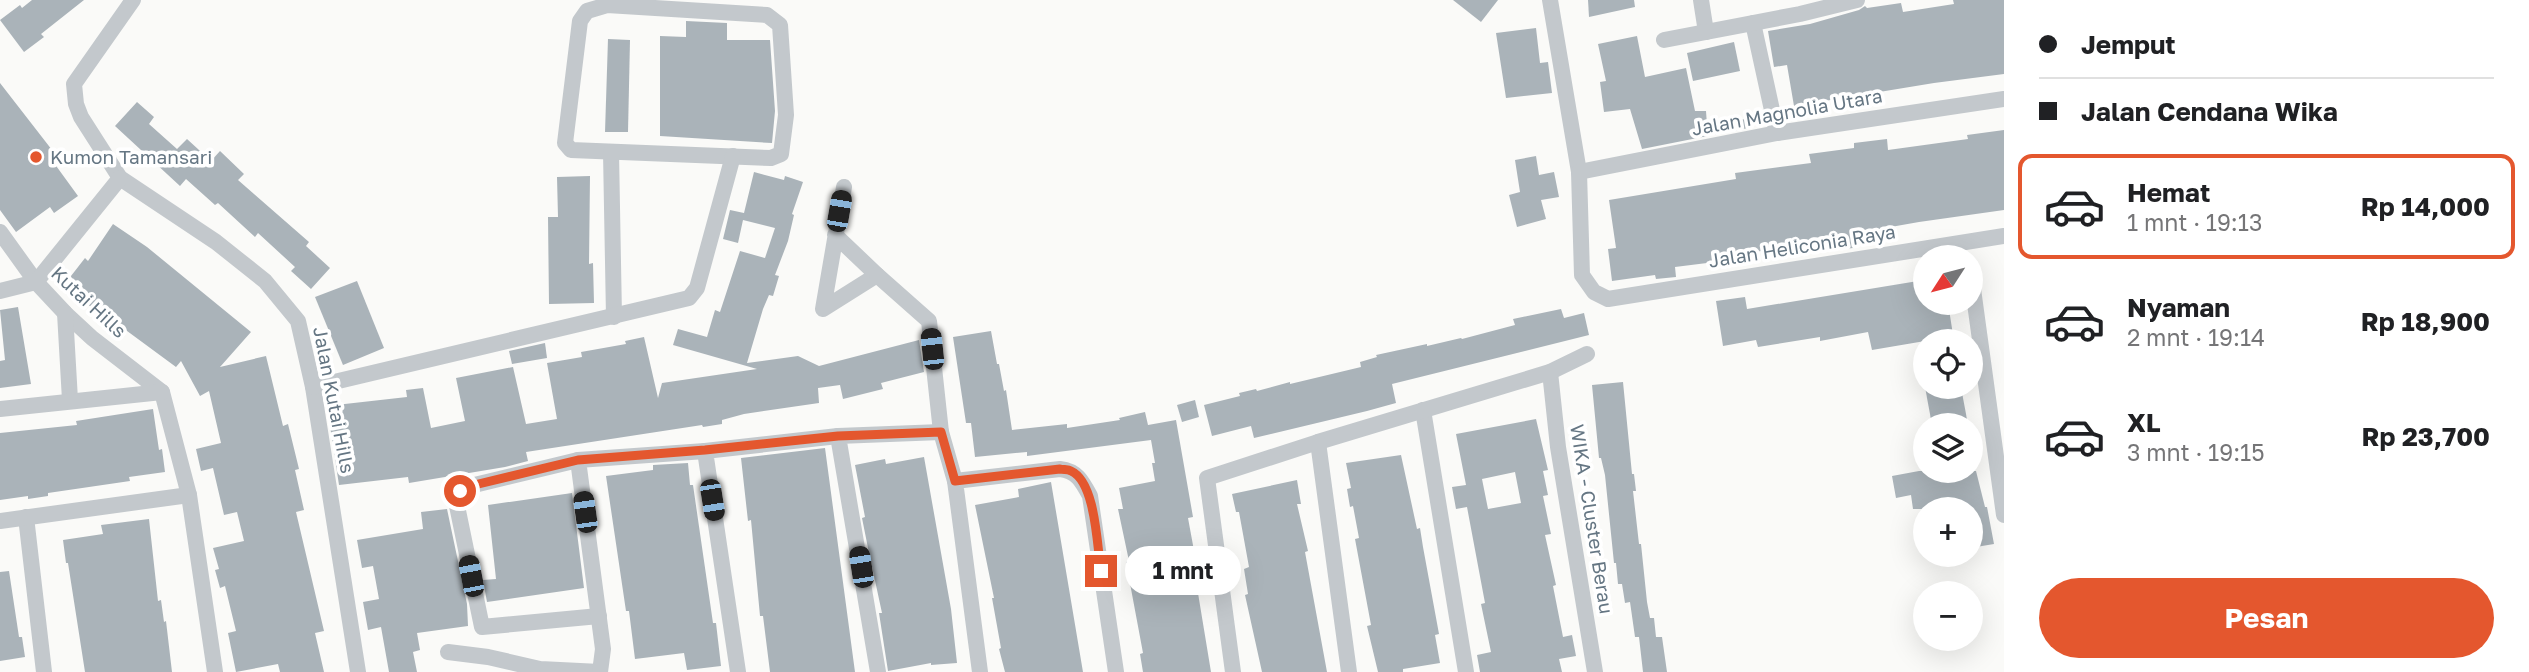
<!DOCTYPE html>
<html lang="id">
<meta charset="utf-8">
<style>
body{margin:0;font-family:"Golos Text",sans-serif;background:#f2f2f2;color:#202124;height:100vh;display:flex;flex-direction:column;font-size:26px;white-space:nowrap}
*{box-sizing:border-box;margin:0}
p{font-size:23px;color:#757577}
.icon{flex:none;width:38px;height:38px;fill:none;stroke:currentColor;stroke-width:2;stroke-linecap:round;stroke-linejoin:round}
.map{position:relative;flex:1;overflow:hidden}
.drawer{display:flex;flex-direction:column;background:#fff;width:525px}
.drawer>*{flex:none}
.banner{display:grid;align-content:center;height:154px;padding:0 35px;background:#fff}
.needle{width:46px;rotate:234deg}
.fabs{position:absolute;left:1913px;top:245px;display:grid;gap:14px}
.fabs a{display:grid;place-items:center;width:70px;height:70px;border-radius:50%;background:#fff;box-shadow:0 7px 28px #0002;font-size:35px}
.end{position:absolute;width:32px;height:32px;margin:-16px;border:9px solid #e4572e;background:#fff;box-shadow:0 0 0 4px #fff}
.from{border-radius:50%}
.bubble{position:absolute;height:49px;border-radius:24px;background:#fff;box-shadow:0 7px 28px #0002;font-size:23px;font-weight:700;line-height:49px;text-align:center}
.car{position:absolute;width:21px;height:42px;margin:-21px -10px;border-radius:9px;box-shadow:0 0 5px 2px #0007;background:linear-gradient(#222 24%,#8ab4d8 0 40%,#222 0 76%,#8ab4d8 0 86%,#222 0)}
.banner b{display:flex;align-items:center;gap:24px;height:66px;font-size:26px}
.banner b+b{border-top:2px solid #e0e0e0}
.banner i{width:18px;height:18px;background:#202124}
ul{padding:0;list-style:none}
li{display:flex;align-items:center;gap:21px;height:105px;margin:0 14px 10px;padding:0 21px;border:4px solid transparent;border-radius:14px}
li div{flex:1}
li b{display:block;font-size:26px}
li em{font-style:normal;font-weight:700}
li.selected{border-color:#e4572e}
li>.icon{width:63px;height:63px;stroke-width:1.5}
.button{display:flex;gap:14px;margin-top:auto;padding:14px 35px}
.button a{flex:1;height:80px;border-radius:42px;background:#e4572e;color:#fff;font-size:28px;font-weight:700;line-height:80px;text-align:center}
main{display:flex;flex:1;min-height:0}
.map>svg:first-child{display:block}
</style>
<main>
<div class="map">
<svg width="2004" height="672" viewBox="0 0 2004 672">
<rect width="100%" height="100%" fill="#fafaf8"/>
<!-- building -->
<g fill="#aab3b9" fill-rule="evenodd">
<path d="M32,0H84L41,34L44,37L24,52L0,20L20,5L22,8Z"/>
<path d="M1453,0H1498L1481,22Z"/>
<path d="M1588,0H1634L1635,7L1589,17Z"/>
<path d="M1953,0H2004V74L1934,83L1794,106L1787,65L1774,67L1768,31L1810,24L1859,10L1865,6L1867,8L1901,3L1903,12L1954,4Z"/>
<path d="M686,21L727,23V40H770L775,111L772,143L660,136V36L686,37Z"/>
<path d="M1536,28L1540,63L1548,62L1552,93L1506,98L1496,33Z"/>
<path d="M1637,36L1645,77L1686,68L1695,111H1706L1707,125L1752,118L1753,127L1642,149L1630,109L1604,112L1600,82L1606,81L1598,44Z"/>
<path d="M608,39L630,40L628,132H605Z"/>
<path d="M1734,42L1740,71L1693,81L1687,53Z"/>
<path d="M0,83L59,159L54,163L78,196L54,213L50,207L16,232L0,210Z"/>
<path d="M137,102L154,117L149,124L177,149L187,139L211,161L220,151L244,174L238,180L309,242L306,246L330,268L311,289L291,271L295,267L258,233L255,237L218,203L215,205L186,179L180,186L115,126Z"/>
<path d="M2004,130V210L1919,222L1851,234L1853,248L1833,250V246L1810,250L1809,246L1782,248L1734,255L1736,264L1708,268L1707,263L1675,267L1676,277L1656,279L1655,275L1612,281L1608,249L1616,248L1609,200L1736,179L1735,173L1811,163L1809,154L1854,148V143L1887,139L1888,150L1968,139L1967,135Z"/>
<path d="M1536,156L1539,175L1554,172L1559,197L1541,200L1546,219L1517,227L1509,195L1520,192L1515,160Z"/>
<path d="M754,172L784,180L785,176L803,182L792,214L794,215L788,241L775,275L779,276L773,296L769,295L763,309L747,363L798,356L819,366L919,340L924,372L881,383L883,389L843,399L840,385L818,388L819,403L744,414L722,420V424L703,427L702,425L526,452L528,461L505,467L409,483L408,477L339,485L327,406L407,397L406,390L423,388L431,428L465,421L456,378L513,367L526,424L557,419L547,363L582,357L581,352L626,344L625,341L644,337L658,398L662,383L757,369L673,345L678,329L707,337L715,310L720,312L740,251L765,258L775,228L743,220L738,243L723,239L730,210L744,213Z"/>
<path d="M590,176L589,264L593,263L594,303L549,304L548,217H558L557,177Z"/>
<path d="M113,224L147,247L251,332L220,367L266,356L283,426L288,424L299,469L295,470L304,510L296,512L324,631L315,633L324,672H280L278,664L236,672L228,633L236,631L225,586L220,588L215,570L219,569L213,548L244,541L237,512L224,515L213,468L201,471L196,449L221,443L209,391L200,396L181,361L176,367L104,314L102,316L64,285L85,258L88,261Z"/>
<path d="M357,281L384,348L343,365L315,297Z"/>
<path d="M1918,281H1925V303H1948L1954,341H1925L1872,350L1868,332L1820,341V337L1758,347L1756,340L1723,346L1716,301L1745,297L1747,309Z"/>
<path d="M18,307L31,384L0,388V361L5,360L0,310Z"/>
<path d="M1561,309L1564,318L1584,313L1589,335L1392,384L1396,403L1367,411L1254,438L1251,426L1212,436L1204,405L1240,396L1239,393L1256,389L1257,391L1290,382V384L1361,367L1360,362L1377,357L1376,355L1427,344V346L1461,338L1462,339L1515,325L1513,319Z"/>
<path d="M991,331L997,364H999L1004,391L1006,390L1012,430L1067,424V428L1120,420L1119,418L1145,412L1148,425L1176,420L1193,517L1188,518L1197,567H1195L1199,587H1197L1211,672H1143L1140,654L1143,653L1126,562L1129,561L1118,509H1123L1119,488L1155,481L1152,463H1155L1151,440L1027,456V452L975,457L971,423H966L953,337Z"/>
<path d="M545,343L547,358L512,364L509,351Z"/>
<path d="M1623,382L1632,474H1634L1636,491H1633L1639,544H1641L1647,602L1650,618H1654L1656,637H1662L1667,672H1643L1639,637H1635L1630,602L1625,603L1622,584H1618L1616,563H1614L1605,475L1601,458H1599L1592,385Z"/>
<path d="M1925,387H1961L1968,425H1932Z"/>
<path d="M1195,400L1199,417L1182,422L1177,405Z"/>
<path d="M153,409L159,450L162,449L165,472L129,477L130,481L48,493V496L28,499V496L0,500V433L77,425L76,421Z"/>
<path d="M1536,419L1548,470L1543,471L1548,495L1543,496L1551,534L1545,535L1556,585L1553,586L1563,637L1572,635L1576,656L1559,659L1562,672H1480L1477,655L1491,652L1481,604L1485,603L1467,507L1456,509L1452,487L1466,485L1456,434ZM1515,472L1521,503L1488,509L1482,479Z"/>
<path d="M825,448L855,672H770L763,616H760L751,520L748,521L741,458Z"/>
<path d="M1401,455L1417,529L1420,528L1423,547L1439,634L1435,635L1440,663L1403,669V672H1378L1367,626L1371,625L1355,539L1359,538L1353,506L1350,507L1347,489L1351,488L1346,463Z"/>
<path d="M924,457L951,609L957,663L931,665V663L888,671L879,613H882L868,548L862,518L865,517L855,465L885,459L886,464Z"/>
<path d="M688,463L690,485H693L713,623H716L721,666L687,670L684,653L635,659L629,611H626L606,476L653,470V465Z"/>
<path d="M1919,471H1976L1985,507H1987L1994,544L1970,548V509H1913L1911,495L1896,498L1892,476Z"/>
<path d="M1297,480L1301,504H1297L1308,551L1305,552L1327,672H1262L1245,595L1248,594L1244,569L1249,567L1239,512H1236L1232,494Z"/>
<path d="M1051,482L1083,672H1005L999,649L1001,648L992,598H994L975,505L1019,497L1018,489Z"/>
<path d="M572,493L584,588L487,602L483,580L496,579L488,505Z"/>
<path d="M447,509L467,604L468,626L417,633L420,650L413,652L417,672H389L381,627L368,630L363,602L379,599L373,566L362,568L357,540L423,529L421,512Z"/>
<path d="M149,519L158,601L161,600L164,622L166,621L172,672H85L68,563H66L63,540L103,534L101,525Z"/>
<path d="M9,571L19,637H22L25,657L0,661V572Z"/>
</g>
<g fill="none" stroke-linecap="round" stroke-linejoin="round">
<!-- street -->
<g stroke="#c3c8cc" stroke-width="16">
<path d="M133,0L74,84L76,104L81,117L120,178L216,242L265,281L298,321L313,387L358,672"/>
<path d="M1550,0L1579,172L1582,275L1594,292L1608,299L2004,236"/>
<path d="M1701,0L1706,32"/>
<path d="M607,5L767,15L780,25L786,115L781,154L771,158L571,150L565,143L580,21L587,11Z"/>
<path d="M1753,23L1777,133"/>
<path d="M1664,40L1800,14L1857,0"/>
<path d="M611,152L614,317"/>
<path d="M1579,172L1777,133L2004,99"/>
<path d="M0,232L36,282L65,313L92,338L162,392L189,495L215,672"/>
<path d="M835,235L877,275L823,309L844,187"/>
<path d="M1970,267L2004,515"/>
<path d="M877,275L929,321L941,432"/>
<path d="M0,291L36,282L120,178"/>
<path d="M65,313L70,400"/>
<path d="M1550,372L1558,447L1595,672"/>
<path d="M313,387L689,298L697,288L733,156"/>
<path d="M0,409L162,392"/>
<path d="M1423,410L1466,672"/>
<path d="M1318,442L1550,372L1587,354"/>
<path d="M578,460L466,487L460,491L456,501L482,627L599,616"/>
<path d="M26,517L44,672"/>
<path d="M0,521L189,495"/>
<path d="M448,652L488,657L540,669L600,672"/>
<path d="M600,672L603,649L578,460L705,451"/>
<path d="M738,672L705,451L838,436"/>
<path d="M878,672L838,436L941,432L955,481"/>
<path d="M980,672L955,481L1060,469C1077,471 1082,481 1090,496L1116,672"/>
<path d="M1233,672L1207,478L1318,442L1349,672"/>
</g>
</g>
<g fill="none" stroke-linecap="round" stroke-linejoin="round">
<!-- route -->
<path stroke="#e4572e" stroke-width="9" d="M460,491L466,487L578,460L705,450L838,436L941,432L955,481L1060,469C1064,470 1068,469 1071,471C1096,482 1097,547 1101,571"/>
</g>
<!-- markers -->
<circle fill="#e4572e" stroke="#fff" stroke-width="2.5" cx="36" cy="157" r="7"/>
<g text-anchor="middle" stroke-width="7" stroke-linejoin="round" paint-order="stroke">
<!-- street labels -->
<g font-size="19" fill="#657683" stroke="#fff">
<text transform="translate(1787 112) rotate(-10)" y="7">Jalan Magnolia Utara</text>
<text transform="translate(1802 246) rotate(-9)" y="7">Jalan Heliconia Raya</text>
<text transform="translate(89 302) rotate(43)" y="7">Kutai Hills</text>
<text transform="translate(334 400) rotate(79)" y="7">Jalan Kutai Hills</text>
<text transform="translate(1592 519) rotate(81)" y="7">WIKA - Cluster Berau</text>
</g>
<!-- poi labels -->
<g font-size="19" fill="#657683" stroke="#fff" text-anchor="start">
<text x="50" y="164">Kumon Tamansari</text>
</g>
</g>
</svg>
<div class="fabs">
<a><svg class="needle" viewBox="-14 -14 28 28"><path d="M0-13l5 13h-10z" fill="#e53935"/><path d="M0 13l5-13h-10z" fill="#757577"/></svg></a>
<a><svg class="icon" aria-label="locate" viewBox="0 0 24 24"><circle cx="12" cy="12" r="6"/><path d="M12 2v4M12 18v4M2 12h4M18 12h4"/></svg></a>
<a><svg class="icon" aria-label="layers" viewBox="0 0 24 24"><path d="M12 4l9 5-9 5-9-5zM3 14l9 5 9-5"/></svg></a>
<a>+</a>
<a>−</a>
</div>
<i class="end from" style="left:460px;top:491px"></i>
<i class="end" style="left:1101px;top:571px"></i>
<div class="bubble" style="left:1125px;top:546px;width:116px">1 mnt</div>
<i class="car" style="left:839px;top:211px;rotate:10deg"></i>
<i class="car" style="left:932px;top:349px;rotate:354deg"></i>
<i class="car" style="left:712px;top:500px;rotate:171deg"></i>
<i class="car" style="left:585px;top:512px;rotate:352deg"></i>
<i class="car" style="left:861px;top:567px;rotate:351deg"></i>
<i class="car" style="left:471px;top:576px;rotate:349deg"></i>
</div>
<section class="drawer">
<div class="banner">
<b><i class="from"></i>Jemput</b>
<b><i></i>Jalan Cendana Wika</b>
</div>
<ul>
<li class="selected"><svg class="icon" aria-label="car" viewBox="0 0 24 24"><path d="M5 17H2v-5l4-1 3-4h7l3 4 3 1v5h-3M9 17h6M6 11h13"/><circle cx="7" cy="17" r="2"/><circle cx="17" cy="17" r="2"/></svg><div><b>Hemat</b><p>1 mnt · 19:13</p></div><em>Rp 14,000</em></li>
<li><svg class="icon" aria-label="car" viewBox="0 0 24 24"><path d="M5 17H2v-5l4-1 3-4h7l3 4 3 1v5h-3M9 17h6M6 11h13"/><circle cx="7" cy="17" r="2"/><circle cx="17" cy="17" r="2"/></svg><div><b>Nyaman</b><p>2 mnt · 19:14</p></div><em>Rp 18,900</em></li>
<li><svg class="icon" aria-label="car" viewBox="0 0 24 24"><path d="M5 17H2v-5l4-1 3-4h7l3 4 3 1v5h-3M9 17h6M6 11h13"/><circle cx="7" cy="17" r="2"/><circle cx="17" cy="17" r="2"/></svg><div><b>XL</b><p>3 mnt · 19:15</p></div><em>Rp 23,700</em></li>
</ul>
<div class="button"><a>Pesan</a></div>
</section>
</main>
